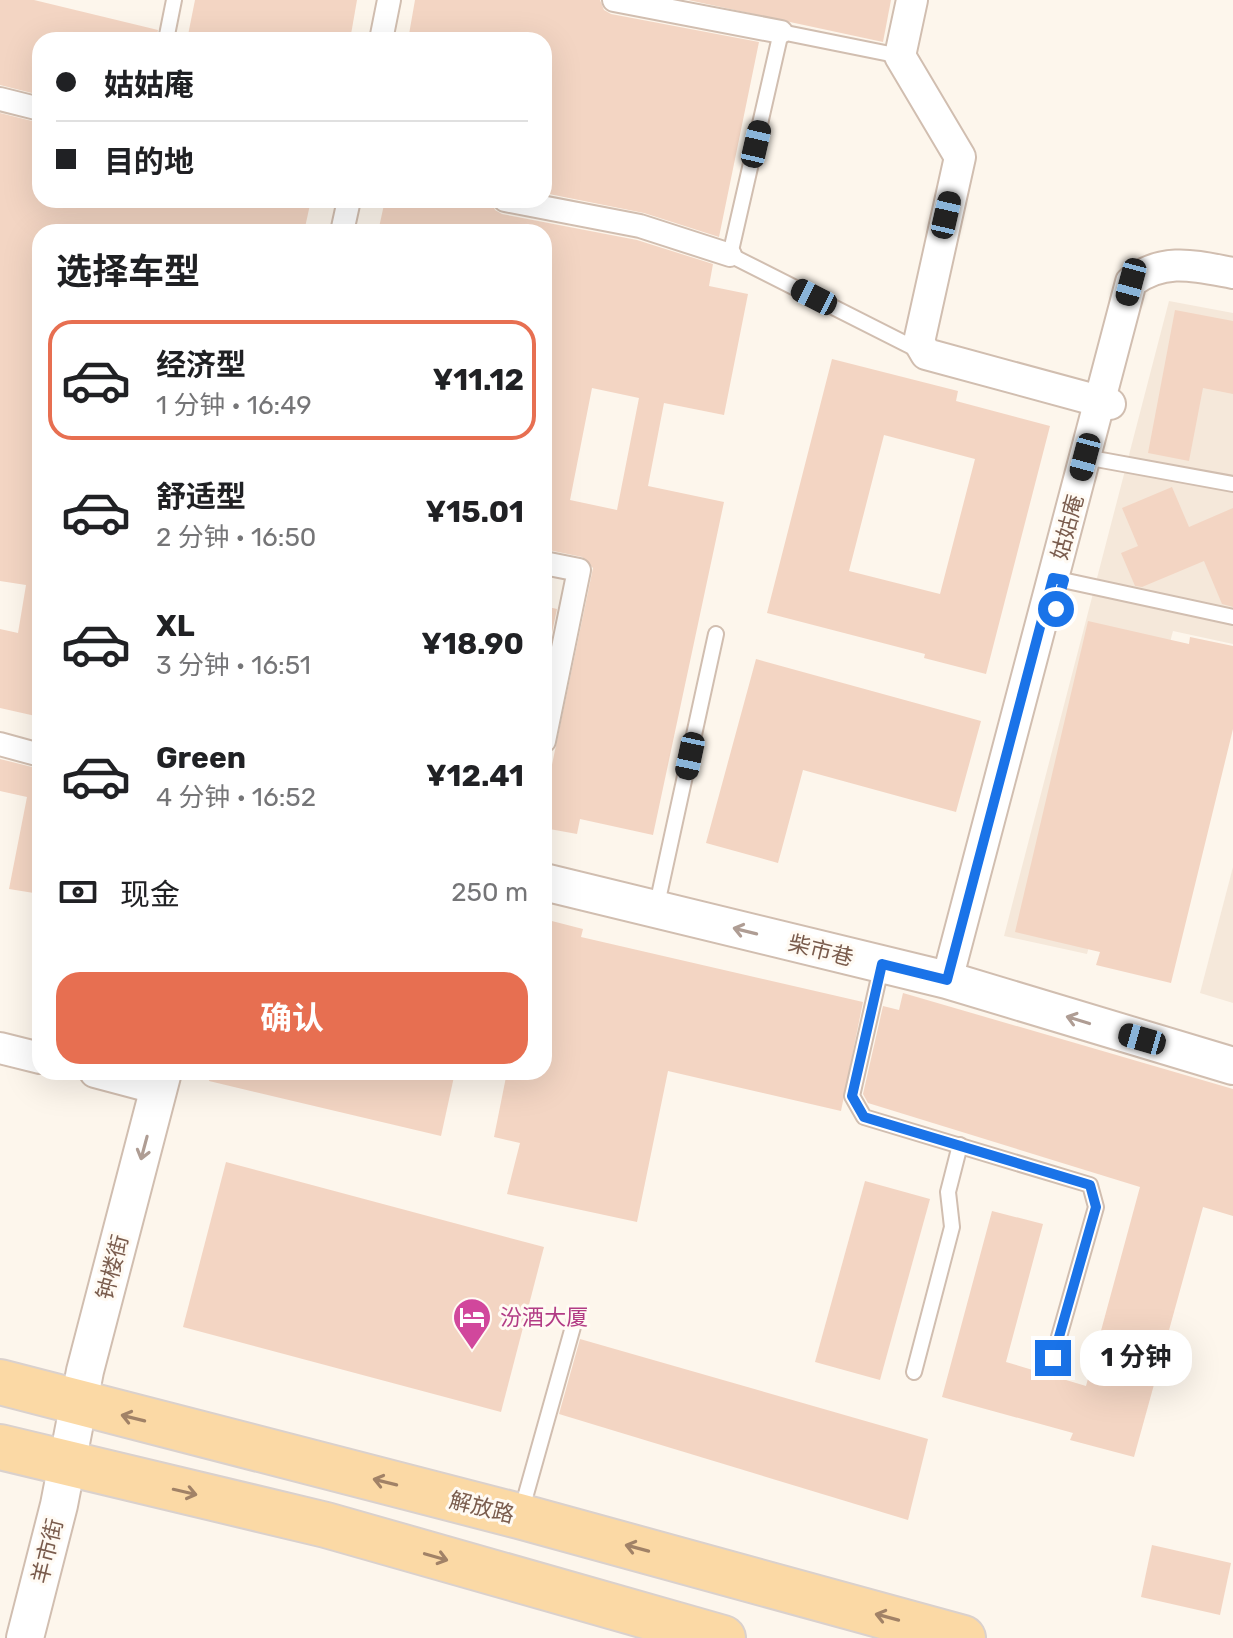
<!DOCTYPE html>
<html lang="zh">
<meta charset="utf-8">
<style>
body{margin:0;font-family:Rubik,"Noto Sans SC",sans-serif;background:#f2f2f2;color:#202124;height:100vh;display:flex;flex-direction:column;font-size:30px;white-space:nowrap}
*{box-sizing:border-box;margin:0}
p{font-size:26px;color:#757577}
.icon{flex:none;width:44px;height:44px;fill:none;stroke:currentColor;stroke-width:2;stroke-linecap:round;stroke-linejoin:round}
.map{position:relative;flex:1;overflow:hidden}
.details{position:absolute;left:32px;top:224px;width:520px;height:856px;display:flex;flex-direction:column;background:#fff;border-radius:24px;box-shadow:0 8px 32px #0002}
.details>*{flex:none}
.guide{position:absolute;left:32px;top:32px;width:520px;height:176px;border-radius:24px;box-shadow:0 8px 32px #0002;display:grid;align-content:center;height:176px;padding:0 24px;background:#fff}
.end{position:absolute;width:36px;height:36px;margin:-18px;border:10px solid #1a73e8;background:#fff;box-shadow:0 0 0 4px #fff}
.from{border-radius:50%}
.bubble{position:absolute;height:56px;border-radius:24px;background:#fff;box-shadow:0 8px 32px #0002;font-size:26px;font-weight:700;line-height:56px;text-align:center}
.car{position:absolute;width:24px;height:48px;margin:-24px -12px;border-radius:10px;box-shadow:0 0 6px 2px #0007;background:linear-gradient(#222 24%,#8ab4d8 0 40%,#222 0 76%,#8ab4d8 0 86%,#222 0)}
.guide b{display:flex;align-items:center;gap:28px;height:76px;font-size:30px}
.guide b+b{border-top:2px solid #e0e0e0}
.guide i{width:20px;height:20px;background:#202124}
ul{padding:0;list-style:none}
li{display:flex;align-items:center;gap:24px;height:120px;margin:0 16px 12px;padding:0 8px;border:4px solid transparent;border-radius:24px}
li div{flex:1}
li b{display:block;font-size:30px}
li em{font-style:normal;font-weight:700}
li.on{border-color:#e76f51}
li>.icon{width:72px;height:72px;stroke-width:1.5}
h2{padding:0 24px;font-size:36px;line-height:96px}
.pay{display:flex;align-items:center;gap:20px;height:88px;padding:0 24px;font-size:30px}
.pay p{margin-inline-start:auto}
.cta{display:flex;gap:16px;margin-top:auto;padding:16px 24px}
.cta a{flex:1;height:92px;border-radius:24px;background:#e76f51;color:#fff;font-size:32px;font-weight:700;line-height:92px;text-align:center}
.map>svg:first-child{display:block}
</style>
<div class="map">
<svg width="1233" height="1638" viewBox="0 0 1233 1638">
<rect width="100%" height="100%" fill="#fdf6ec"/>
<!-- residential -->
<g fill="#f5e8da">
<path d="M1169,301L1233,313V644L1173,631L1087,954L1004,936Z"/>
<path d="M1233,867V1003L1200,993Z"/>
</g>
<!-- building -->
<g fill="#f3d5c3" fill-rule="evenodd">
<path d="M0,0H34L158,30L156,40H40V95L0,85Z"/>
<path d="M195,0H357L350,40H187Z"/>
<path d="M415,0H600L604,10L611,14L759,42L719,237L644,213L544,193V40H408Z"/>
<path d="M688,0H891L883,42Z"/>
<path d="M0,113L40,123V200H311L304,232H40V717L0,708V629L18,633L26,585L0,581Z"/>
<path d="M385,200H491L495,210L502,214L637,240L713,264L709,286L748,294L724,415L664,403L648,486L724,502L653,835L580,819L577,834L544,828V803L593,568L582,557L544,549V232H378ZM592,388L639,398L617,510L570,500Z"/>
<path d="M1175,310L1233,321V394L1203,388L1189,461L1148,453Z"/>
<path d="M832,359L958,391L956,401L1050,426L986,674L924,658L925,654L767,613ZM884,435L975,459L940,594L849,571Z"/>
<path d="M1172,487L1189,527L1233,508V607L1222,604L1204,561L1142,587L1135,586L1121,553L1138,546L1122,508Z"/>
<path d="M544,606L557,609L544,671Z"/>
<path d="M1088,621L1189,644L1190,637L1233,646V729L1171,983L1096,965L1100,952L1015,932Z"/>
<path d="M756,659L981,721L956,812L803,770L778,863L706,843Z"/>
<path d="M0,759L40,769V894L9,889L27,797L0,791Z"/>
<path d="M544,919L583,929L581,937L863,1002L841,1111L668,1071L637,1222L507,1194L520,1143L494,1137L507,1072H544Z"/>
<path d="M903,993L1233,1089V1216L1203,1207L1134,1457L1070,1440L1073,1433L942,1397L992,1211L1043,1224L1006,1362L1086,1386L1140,1187L868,1103L863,1094L883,1006L899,1010Z"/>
<path d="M210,1072H455L441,1136L209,1081Z"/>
<path d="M226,1162L544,1247L501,1412L183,1327Z"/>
<path d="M865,1181L930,1199L880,1380L815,1362Z"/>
<path d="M580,1339L928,1439L908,1520L559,1414Z"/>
<path d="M1152,1545L1231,1563L1220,1615L1141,1597Z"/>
</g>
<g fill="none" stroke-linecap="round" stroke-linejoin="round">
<defs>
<g id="service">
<path d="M166,40L174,0"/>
<path d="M900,56L781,32L730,255L922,352"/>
<path d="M1085,457L1233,484"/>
<path d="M1053,578L1233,617"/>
<path d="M656,909L716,634"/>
<path d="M882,964L852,1096L864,1117L1090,1185L1096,1207L1053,1358"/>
<path d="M914,1372L952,1227L948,1192L960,1145"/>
<path d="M521,1512L576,1316"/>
</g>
<g id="pedestrian">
<path d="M614,0L781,32"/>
<path d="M381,40L389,0"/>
<path d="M0,99L40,109"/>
<path d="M505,200L640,226L730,255"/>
<path d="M342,232L349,200"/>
<path d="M544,563L579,570L544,741"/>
<path d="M0,744L40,755"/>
</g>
<g id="minor">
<path d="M912,0L900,56L960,157L919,342L926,354L1110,404"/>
<path d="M947,980L1131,282C1164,257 1195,266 1233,273"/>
<path d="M0,1048L40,1058"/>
<path d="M95,1072L159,1089"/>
</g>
<g id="tertiary">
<path d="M544,882L947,980L1233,1066"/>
<path d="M25,1638L59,1505L85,1371L163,1072"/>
</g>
<g id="primary">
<path d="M0,1382L519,1516L963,1638"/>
<path d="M0,1447L326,1525L723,1638"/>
</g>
</defs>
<!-- service casing -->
<use href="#service" stroke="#d1beb0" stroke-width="18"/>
<!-- pedestrian casing -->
<use href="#pedestrian" stroke="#d1beb0" stroke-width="26"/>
<!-- minor casing -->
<use href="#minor" stroke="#d1beb0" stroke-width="34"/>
<!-- tertiary casing -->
<use href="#tertiary" stroke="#d1beb0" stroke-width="40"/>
<!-- primary casing -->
<use href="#primary" stroke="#dad1cd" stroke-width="48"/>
<!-- service -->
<use href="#service" stroke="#fff" stroke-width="14"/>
<!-- pedestrian -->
<use href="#pedestrian" stroke="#fff" stroke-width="22"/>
<!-- minor -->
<use href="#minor" stroke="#fff" stroke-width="30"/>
<!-- tertiary -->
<use href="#tertiary" stroke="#fff" stroke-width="36"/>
<!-- primary -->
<use href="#primary" stroke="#fbd9a5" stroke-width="44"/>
</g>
<!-- one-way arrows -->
<defs><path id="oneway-shaft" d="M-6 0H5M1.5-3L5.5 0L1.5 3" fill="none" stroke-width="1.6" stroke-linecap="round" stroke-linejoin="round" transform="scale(2)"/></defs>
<g stroke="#af9d94">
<use href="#oneway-shaft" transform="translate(745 931) rotate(-166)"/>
<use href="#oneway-shaft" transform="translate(1078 1020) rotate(-163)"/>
<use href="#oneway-shaft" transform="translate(144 1148) rotate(105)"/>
</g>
<g stroke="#a18267">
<use href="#oneway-shaft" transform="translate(133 1418) rotate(-166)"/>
<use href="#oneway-shaft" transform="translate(385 1482) rotate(-166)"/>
<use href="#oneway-shaft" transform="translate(185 1492) rotate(13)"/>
<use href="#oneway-shaft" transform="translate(637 1548) rotate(-165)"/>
<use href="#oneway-shaft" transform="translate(436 1557) rotate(16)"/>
<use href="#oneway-shaft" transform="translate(887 1617) rotate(-165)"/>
</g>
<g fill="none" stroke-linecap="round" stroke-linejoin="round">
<!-- route -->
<path stroke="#1a73e8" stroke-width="10" d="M1053,1358L1096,1207L1090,1185L864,1117L852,1096L882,964L947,980L1053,578L1064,580L1056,609"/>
</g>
<!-- icons -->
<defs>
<symbol id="hotel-pin" viewBox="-11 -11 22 30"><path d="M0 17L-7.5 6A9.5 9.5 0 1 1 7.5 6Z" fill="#d1479c" stroke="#fffaf3"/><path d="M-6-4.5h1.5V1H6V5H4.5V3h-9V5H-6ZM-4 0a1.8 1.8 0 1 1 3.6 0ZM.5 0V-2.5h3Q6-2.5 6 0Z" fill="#fff"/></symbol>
</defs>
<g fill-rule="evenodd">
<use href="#hotel-pin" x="450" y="1295" width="44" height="60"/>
</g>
<g text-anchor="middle" stroke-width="6" stroke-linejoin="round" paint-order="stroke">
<!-- street labels -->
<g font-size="22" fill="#7a5c4d" stroke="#fffaf3">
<text transform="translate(1067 527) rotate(-75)" y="8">姑姑庵</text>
<text transform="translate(821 950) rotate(14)" y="8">柴市巷</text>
<text transform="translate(112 1267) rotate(-75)" y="8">钟楼街</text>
<text transform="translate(482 1507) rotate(14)" y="8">解放路</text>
<text transform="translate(47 1551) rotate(-76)" y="8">羊市街</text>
</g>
<!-- hotel labels -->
<g font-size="22" fill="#b23c85" stroke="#fffaf3" text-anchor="start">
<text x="500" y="1325">汾酒大厦</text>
</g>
</g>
</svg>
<i class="end from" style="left:1056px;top:609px"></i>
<i class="end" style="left:1053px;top:1358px"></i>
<div class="bubble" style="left:1080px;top:1330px;width:112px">1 分钟</div>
<i class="car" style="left:756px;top:144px;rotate:13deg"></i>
<i class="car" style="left:946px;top:215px;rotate:13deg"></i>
<i class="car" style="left:1131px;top:282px;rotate:195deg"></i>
<i class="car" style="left:814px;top:297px;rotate:297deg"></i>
<i class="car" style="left:1085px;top:457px;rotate:195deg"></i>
<i class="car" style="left:690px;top:756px;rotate:192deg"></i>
<i class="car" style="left:1142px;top:1039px;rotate:286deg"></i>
<div class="guide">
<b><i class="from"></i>姑姑庵</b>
<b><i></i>目的地</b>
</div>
<section class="details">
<h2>选择车型</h2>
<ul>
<li class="on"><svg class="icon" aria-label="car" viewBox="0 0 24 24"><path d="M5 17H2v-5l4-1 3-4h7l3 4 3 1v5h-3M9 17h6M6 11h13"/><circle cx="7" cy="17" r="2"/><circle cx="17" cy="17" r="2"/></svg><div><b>经济型</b><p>1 分钟 · 16:49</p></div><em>¥11.12</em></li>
<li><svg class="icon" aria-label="car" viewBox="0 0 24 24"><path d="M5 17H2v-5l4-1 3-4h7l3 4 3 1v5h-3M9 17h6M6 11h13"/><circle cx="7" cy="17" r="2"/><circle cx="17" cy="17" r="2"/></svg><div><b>舒适型</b><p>2 分钟 · 16:50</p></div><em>¥15.01</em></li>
<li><svg class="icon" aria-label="car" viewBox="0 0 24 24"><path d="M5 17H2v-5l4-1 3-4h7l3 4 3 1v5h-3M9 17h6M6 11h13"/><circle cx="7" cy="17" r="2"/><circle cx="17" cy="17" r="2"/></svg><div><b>XL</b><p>3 分钟 · 16:51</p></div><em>¥18.90</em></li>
<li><svg class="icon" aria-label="car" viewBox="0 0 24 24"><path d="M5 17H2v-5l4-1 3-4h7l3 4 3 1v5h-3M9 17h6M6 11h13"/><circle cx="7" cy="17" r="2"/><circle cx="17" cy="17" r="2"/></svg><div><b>Green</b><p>4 分钟 · 16:52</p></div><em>¥12.41</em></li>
</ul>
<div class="pay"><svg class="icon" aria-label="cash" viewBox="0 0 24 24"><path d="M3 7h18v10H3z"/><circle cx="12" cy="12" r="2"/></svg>现金<p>250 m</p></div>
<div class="cta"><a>确认</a></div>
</section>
</div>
